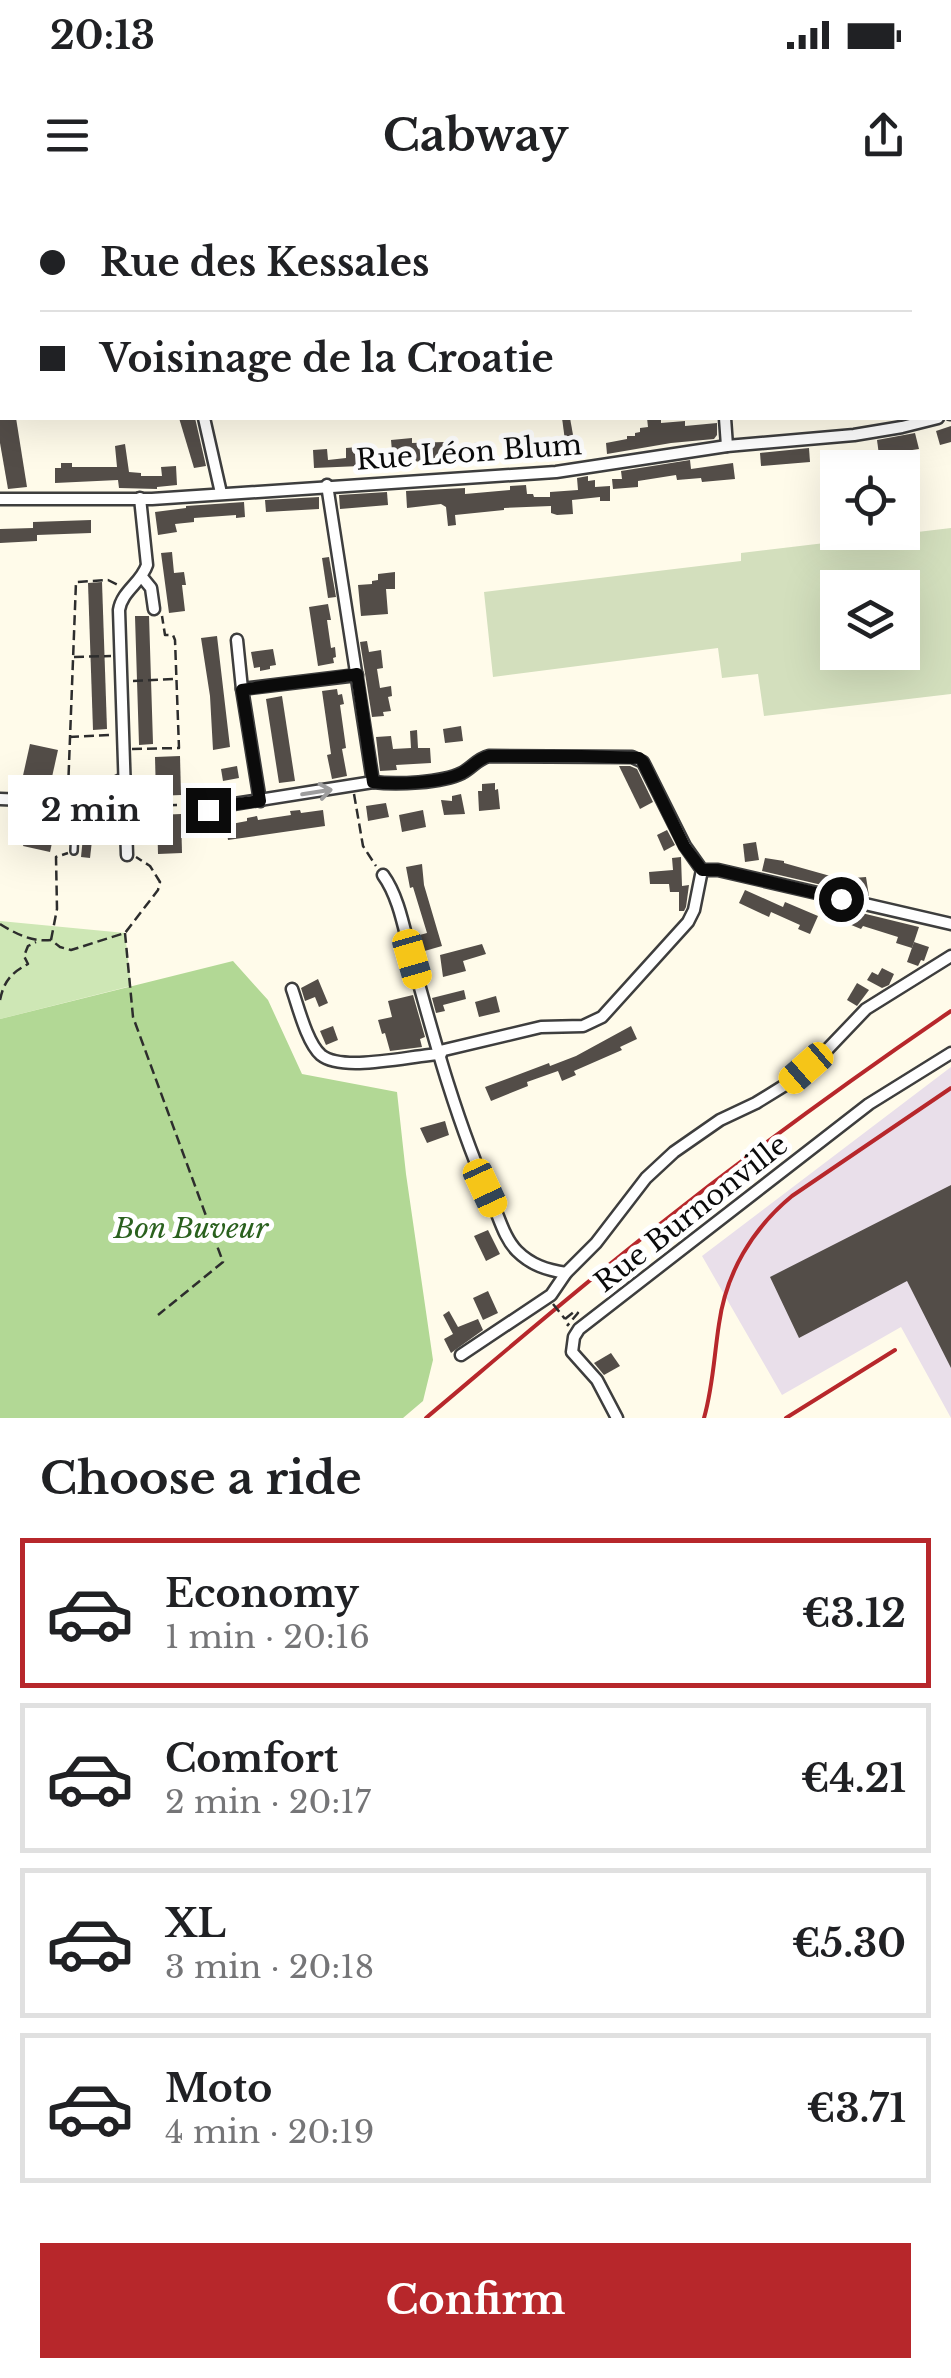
<!DOCTYPE html>
<meta charset="utf-8">
<style>
body{margin:0;font-family:"Libre Baskerville",serif;background:#f2f2f2;color:#202124;height:100vh;display:flex;flex-direction:column;font-size:38px;white-space:nowrap}
*{box-sizing:border-box;margin:0}
p{font-size:32px;color:#757577}
.icon{flex:none;width:55px;height:55px;fill:none;stroke:currentColor;stroke-width:2;stroke-linecap:round;stroke-linejoin:round}
.map{position:relative;height:1218px;overflow:hidden}
.drawer{display:flex;flex-direction:column;background:#fff;flex:1}
.drawer>*{flex:none}
.hud{position:absolute;left:0px;top:0px;width:952px;height:220px;box-shadow:0 10px 40px #0002;display:grid;align-content:center;height:220px;padding:0 40px;background:#fff}
.controls{position:absolute;left:820px;top:250px;display:grid;gap:20px}
.controls a{display:grid;place-items:center;width:100px;height:100px;border-radius:0px;background:#fff;box-shadow:0 10px 40px #0002;font-size:50px}
.end{position:absolute;width:45px;height:45px;margin:-22px;border:12px solid #0b0b0b;background:#fff;box-shadow:0 0 0 5px #fff}
.from{border-radius:50%}
.bubble{position:absolute;height:70px;border-radius:0px;background:#fff;box-shadow:0 10px 40px #0002;font-size:32px;font-weight:700;line-height:70px;text-align:center}
.car{position:absolute;width:30px;height:60px;margin:-30px -15px;border-radius:12px;box-shadow:0 0 8px 2px #0007;background:linear-gradient(#f5c518 24%,#345 0 40%,#f5c518 0 76%,#345 0 86%,#f5c518 0)}
.hud b{display:flex;align-items:center;gap:35px;height:95px;font-size:38px}
.hud b+b{border-top:2px solid #e0e0e0}
.hud i{width:25px;height:25px;background:#202124}
ul{padding:0;list-style:none}
li{display:flex;align-items:center;gap:30px;height:150px;margin:0 20px 15px;padding:0 20px;border:5px solid #e0e0e0;border-radius:0px}
li div{flex:1}
li b{display:block;font-size:38px}
li em{font-style:normal;font-weight:700}
li.current{border-color:#b7272b}
li>.icon{width:90px;height:90px;stroke-width:1.5}
h2{padding:0 40px;font-size:45px;line-height:120px}
.cta{display:flex;gap:20px;margin-top:auto;padding:20px 40px}
.cta a{flex:1;height:115px;border-radius:0px;background:#b7272b;color:#fff;font-size:40px;font-weight:700;line-height:115px;text-align:center}
.status{display:flex;justify-content:space-between;align-items:center;height:70px;padding:0 50px;background:#fff;direction:ltr}
.status svg{height:28px;fill:currentColor}
header{display:flex;justify-content:space-between;align-items:center;height:130px;padding:0 40px;background:#fff;font-size:45px;font-weight:700}
.map>svg:first-child{display:block}
</style>
<div class="status"><b>20:13</b><svg viewBox="0 0 49 12"><path d="M0 12V9h3v3zM5 12V6h3v6zM10 12V3h3v9zM15 12V0h3v12zM26 1h20v11H26zM47 4h2v5h-2z"/></svg></div>
<header><svg class="icon" aria-label="menu" viewBox="0 0 24 24"><path d="M4 6h16M4 12h16M4 18h16"/></svg>Cabway<svg class="icon" aria-label="share" viewBox="0 0 24 24"><path d="M12 15V3M7 8l5-5 5 5M5 13v7h14v-7"/></svg></header>
<div class="map">
<svg width="951" height="1218" viewBox="0 0 951 1218">
<rect width="100%" height="100%" fill="#fffbea"/>
<!-- industrial -->
<path fill="#e9dfea" d="M951,867V1218L901,1127L782,1195L702,1056Z"/>
<!-- green -->
<path fill="#cee7b5" d="M0,721L125,733L131,786L0,819Z"/>
<!-- forest -->
<path fill="#b2d895" d="M233,761L268,800L302,874L397,892L406,974L433,1160L423,1201L403,1218H0V819Z"/>
<!-- cemetery -->
<path fill="#d3dfbd" fill-rule="evenodd" d="M951,328V494L764,516L758,474L722,478L718,448L493,477L484,392L741,361V353ZM838,388H902V452H838Z"/>
<!-- building -->
<g fill="#534d48">
<path d="M0,218H16L27,287L8,289L0,243Z"/>
<path d="M179,218H195L206,266L194,268Z"/>
<path d="M562,218H570L575,246L566,248Z"/>
<path d="M647,218H661V223L685,221V226L717,223V235L714,239L671,243L607,254L606,243L627,239V236H635V233L640,232V228L648,227Z"/>
<path d="M951,226V242L940,245L936,231Z"/>
<path d="M915,233L919,249L879,255L877,240Z"/>
<path d="M523,235L525,257L504,259L503,245L514,244L513,236Z"/>
<path d="M412,238V243L444,242L445,261L393,262L391,240Z"/>
<path d="M487,242L488,260L463,261L462,249L474,248V243Z"/>
<path d="M125,244L129,272L141,273V276H162L161,267L176,266L177,285L157,287V289L119,288L118,280L55,283V268H61V263H72V267H117L115,246Z"/>
<path d="M359,247L360,266L314,268L313,250L327,249L328,260L346,258V248Z"/>
<path d="M809,248L810,262L761,266L760,253Z"/>
<path d="M690,260L691,269L733,263L735,279L702,282L701,278L677,280L676,275L638,281V287L613,289L612,279H622L621,271Z"/>
<path d="M588,276V281L595,280V287L610,286V301H600V297L572,300L573,314L557,315L551,313V306L504,308V310L455,315L456,325L448,326L446,307L441,304L407,308L406,291L465,288V294L510,290V286L526,285L527,294H533L534,297H550V292L578,290L577,278Z"/>
<path d="M387,292L388,305L340,309L339,295Z"/>
<path d="M319,297V309L266,312L265,300Z"/>
<path d="M244,302L245,317L236,318V315L194,318V322L175,324L177,332L158,335L155,312L186,308V306Z"/>
<path d="M91,320V333L37,335V341L0,343V329L33,328V322Z"/>
<path d="M172,352L174,373L184,372L186,385H182L185,411L169,413L161,353Z"/>
<path d="M329,357L336,397L328,398L322,358Z"/>
<path d="M395,372V389H386L388,414L361,416L358,385L372,384V381L378,380V374Z"/>
<path d="M102,382L107,529L93,530L88,383Z"/>
<path d="M328,404L331,420H327L331,448L335,447L336,457L333,458L334,463L318,466L309,407Z"/>
<path d="M135,416H149L153,544L139,545Z"/>
<path d="M217,436L230,547L213,550L210,496L201,438Z"/>
<path d="M367,441L369,452L381,450L383,468L377,469L380,488L391,486L392,496L388,497L391,511L383,512L384,516L372,517L360,442Z"/>
<path d="M273,449L276,465L270,466V469L260,471V467L254,468L251,452Z"/>
<path d="M337,489L338,495L342,494L344,504L340,505L346,548L342,549L347,576L332,579L327,555L331,554L322,491Z"/>
<path d="M282,496L295,581L279,583L266,499Z"/>
<path d="M461,526L463,541L445,543L443,529Z"/>
<path d="M417,530L418,548H430L431,563L396,565L397,570L380,571L376,537L391,536L393,549L411,548L410,531Z"/>
<path d="M30,544L58,550L50,586L22,580Z"/>
<path d="M180,556L181,595L156,596L155,557Z"/>
<path d="M237,566L239,578L223,581L221,569Z"/>
<path d="M619,566H630L637,569L653,602L640,609Z"/>
<path d="M495,583V590L498,589L500,609L479,611L478,591H482V584Z"/>
<path d="M461,594L465,614L444,615L441,600L452,601V596Z"/>
<path d="M386,603L389,617L368,621L366,606Z"/>
<path d="M88,606H96L90,658L81,657L86,607Z"/>
<path d="M31,610L58,616L50,652L23,646Z"/>
<path d="M300,610L301,613L323,610L325,626L228,640L226,625L247,621V618L257,616L258,620L291,615L290,611Z"/>
<path d="M423,610L426,627L402,632L399,615Z"/>
<path d="M181,614L182,653L158,654L157,615Z"/>
<path d="M667,630L675,645L664,651L657,635Z"/>
<path d="M756,642L759,660L745,662L743,644Z"/>
<path d="M681,657L682,686L689,685L686,707L684,711H679V692H670L669,684H650L649,672L673,670L672,658Z"/>
<path d="M765,658L784,661V663L841,679L866,677L869,696L762,671Z"/>
<path d="M422,664L424,685L442,746L421,752L416,736L427,733L413,687L410,688L406,667Z"/>
<path d="M745,690L783,707L785,702L818,716L810,734L798,729L800,725L771,712L769,717L739,703Z"/>
<path d="M829,705L919,727L912,748L896,743L898,737L863,726L861,729L839,720L837,724L824,718Z"/>
<path d="M914,742L929,747L924,761L921,760L918,766L907,762Z"/>
<path d="M482,744L486,754L463,761L466,771L443,777L440,755Z"/>
<path d="M882,768L894,774L889,785L882,788L867,780L872,772L878,775Z"/>
<path d="M318,779L328,803L319,807L315,797L305,801L301,788Z"/>
<path d="M857,783L869,790L857,806L847,800Z"/>
<path d="M464,790L466,799L443,805L445,811L436,813L432,798Z"/>
<path d="M413,795L425,837L420,839L422,847L390,851L385,833L382,834L378,820L392,817L388,801Z"/>
<path d="M496,796L500,812L479,817L475,802Z"/>
<path d="M333,826L338,840L326,845L320,831Z"/>
<path d="M631,826L637,839L620,847L622,850L574,871L576,875L562,881L558,871L527,882L528,886L491,901L485,887L549,863L550,866L576,856Z"/>
<path d="M445,921L449,935L427,943L420,928Z"/>
<path d="M951,985V1168L907,1081L799,1138L770,1077Z"/>
<path d="M488,1030L500,1054L486,1061L474,1036Z"/>
<path d="M488,1091L498,1113L483,1120L473,1098Z"/>
<path d="M449,1111L458,1127L478,1119L483,1130L451,1153L444,1139L453,1134L443,1115Z"/>
<path d="M611,1153L620,1166L604,1175L594,1163Z"/>
</g>
<g fill="none" stroke-linecap="round" stroke-linejoin="round">
<defs>
<g id="service">
<path d="M260,0L261,2"/>
<path d="M574,0V2"/>
<path d="M213,2L217,0"/>
<path d="M74,651L76,602"/>
</g>
<g id="minor">
<path d="M950,30L951,29"/>
<path d="M950,214L951,213"/>
<path d="M204,218L221,293"/>
<path d="M725,218L727,246"/>
<path d="M327,285L373,582"/>
<path d="M0,299H152L556,272L727,246L854,235L902,227L938,218"/>
<path d="M142,377L151,388L154,409"/>
<path d="M237,440L242,489L260,601"/>
<path d="M242,489L357,475"/>
<path d="M0,599L76,602L125,578"/>
<path d="M199,617L215,607L373,582C396,585 442,583 462,573C473,567 477,559 489,556L632,557L643,562L685,646L702,670H718L951,724"/>
<path d="M127,655L119,410C122,391 141,383 147,365L140,298"/>
<path d="M383,675C399,697 404,729 411,755C434,839 457,924 493,1004C500,1020 505,1039 517,1051C531,1065 547,1070 566,1073"/>
<path d="M292,789C298,806 307,843 321,855C343,873 413,855 441,854"/>
<path d="M440,851L541,827L583,826L602,817L688,722L694,710L702,670"/>
<path d="M461,1155L551,1095L566,1073L596,1043L646,978L674,952L720,920L756,903L790,882L823,854L866,809L951,756"/>
<path d="M617,1218L597,1180L572,1152L574,1137L579,1129L869,904L951,853"/>
</g>
<g id="tertiary">
<path d="M720,2V0"/>
<path d="M0,34L2,35"/>
</g>
</defs>
<!-- service casing -->
<use href="#service" stroke="#3e3e3e" stroke-width="10"/>
<!-- minor casing -->
<use href="#minor" stroke="#3e3e3e" stroke-width="15"/>
<!-- tertiary casing -->
<use href="#tertiary" stroke="#3e3e3e" stroke-width="19"/>
<!-- path -->
<g stroke="#2d2d2d" stroke-width="2.5" stroke-dasharray="10 5" stroke-linecap="butt">
<path d="M355,2V0"/>
<path d="M74,457L111,456"/>
<path d="M133,481L175,479"/>
<path d="M69,537L111,535"/>
<path d="M132,549L179,548L175,440L173,435H165L162,416"/>
<path d="M68,590L76,382L108,380L118,385"/>
<path d="M354,594L363,646L376,666"/>
<path d="M137,606L178,605L193,609"/>
<path d="M0,724C16,734 32,742 51,740L60,747L71,750L125,733L158,690L160,682L150,666L136,657"/>
<path d="M125,733L133,817L223,1062L158,1115"/>
<path d="M51,740L57,709L56,657L68,653"/>
<path d="M0,800C4,781 11,773 28,764L24,756L28,746L36,742"/>
<path d="M565,1119L575,1111L578,1113L567,1126"/>
</g>
<!-- service -->
<use href="#service" stroke="#fff" stroke-width="5"/>
<!-- minor -->
<use href="#minor" stroke="#fff" stroke-width="10"/>
<!-- tertiary -->
<use href="#tertiary" stroke="#fff" stroke-width="14"/>
<!-- rail -->
<g stroke="#b7272b" stroke-width="4">
<path d="M426,1218C502,1154 577,1089 655,1028C751,952 850,880 951,811"/>
<path d="M704,1218C713,1187 714,1156 719,1124C726,1073 752,1029 792,996L951,888"/>
<path d="M786,1218L895,1150"/>
</g>
<!-- path-bridge -->
<path stroke="#2d2d2d" stroke-width="2.5" stroke-dasharray="10 5" stroke-linecap="butt" d="M553,1104L565,1119"/>
</g>
<!-- one-way arrows -->
<defs><path id="oneway-shaft" d="M-6 0H5M1.5-3L5.5 0L1.5 3" fill="none" stroke-width="1.6" stroke-linecap="round" stroke-linejoin="round" transform="scale(2.5)"/></defs>
<use stroke="#9d9d9d" href="#oneway-shaft" transform="translate(317 592) rotate(-9)"/>
<g fill="none" stroke-linecap="round" stroke-linejoin="round">
<!-- route -->
<path stroke="#0b0b0b" stroke-width="12" d="M208,610L215,607L260,601L242,490C281,483 318,481 357,474L373,582C395,585 442,583 462,573C473,567 477,559 489,556H581L639,558L643,562L684,646L702,670H718L841,699"/>
</g>
<g text-anchor="middle" stroke-width="10" stroke-linejoin="round" paint-order="stroke">
<!-- street labels -->
<g font-size="28" fill="#0b0b0b" stroke="#fff">
<text transform="translate(469 252) rotate(-4)" y="10">Rue Léon Blum</text>
<text transform="translate(691 1013) rotate(-38)" y="10">Rue Burnonville</text>
</g>
<!-- park labels -->
<g font-size="28" font-style="italic" fill="#2a611e" stroke="#fff">
<text x="191" y="1038">Bon Buveur</text>
</g>
</g>
</svg>
<div class="controls">
<a><svg class="icon" aria-label="locate" viewBox="0 0 24 24"><circle cx="12" cy="12" r="6"/><path d="M12 2v4M12 18v4M2 12h4M18 12h4"/></svg></a>
<a><svg class="icon" aria-label="layers" viewBox="0 0 24 24"><path d="M12 4l9 5-9 5-9-5zM3 14l9 5 9-5"/></svg></a>
</div>
<i class="end from" style="left:841px;top:699px"></i>
<i class="end" style="left:208px;top:610px"></i>
<div class="bubble" style="left:8px;top:575px;width:165px">2 min</div>
<i class="car" style="left:412px;top:759px;rotate:164deg"></i>
<i class="car" style="left:806px;top:868px;rotate:229deg"></i>
<i class="car" style="left:485px;top:988px;rotate:155deg"></i>
<div class="hud">
<b><i class="from"></i>Rue des Kessales</b>
<b><i></i>Voisinage de la Croatie</b>
</div>
</div>
<section class="drawer">
<h2>Choose a ride</h2>
<ul>
<li class="current"><svg class="icon" aria-label="car" viewBox="0 0 24 24"><path d="M5 17H2v-5l4-1 3-4h7l3 4 3 1v5h-3M9 17h6M6 11h13"/><circle cx="7" cy="17" r="2"/><circle cx="17" cy="17" r="2"/></svg><div><b>Economy</b><p>1 min · 20:16</p></div><em>€3.12</em></li>
<li><svg class="icon" aria-label="car" viewBox="0 0 24 24"><path d="M5 17H2v-5l4-1 3-4h7l3 4 3 1v5h-3M9 17h6M6 11h13"/><circle cx="7" cy="17" r="2"/><circle cx="17" cy="17" r="2"/></svg><div><b>Comfort</b><p>2 min · 20:17</p></div><em>€4.21</em></li>
<li><svg class="icon" aria-label="car" viewBox="0 0 24 24"><path d="M5 17H2v-5l4-1 3-4h7l3 4 3 1v5h-3M9 17h6M6 11h13"/><circle cx="7" cy="17" r="2"/><circle cx="17" cy="17" r="2"/></svg><div><b>XL</b><p>3 min · 20:18</p></div><em>€5.30</em></li>
<li><svg class="icon" aria-label="car" viewBox="0 0 24 24"><path d="M5 17H2v-5l4-1 3-4h7l3 4 3 1v5h-3M9 17h6M6 11h13"/><circle cx="7" cy="17" r="2"/><circle cx="17" cy="17" r="2"/></svg><div><b>Moto</b><p>4 min · 20:19</p></div><em>€3.71</em></li>
</ul>
<div class="cta"><a>Confirm</a></div>
</section>
